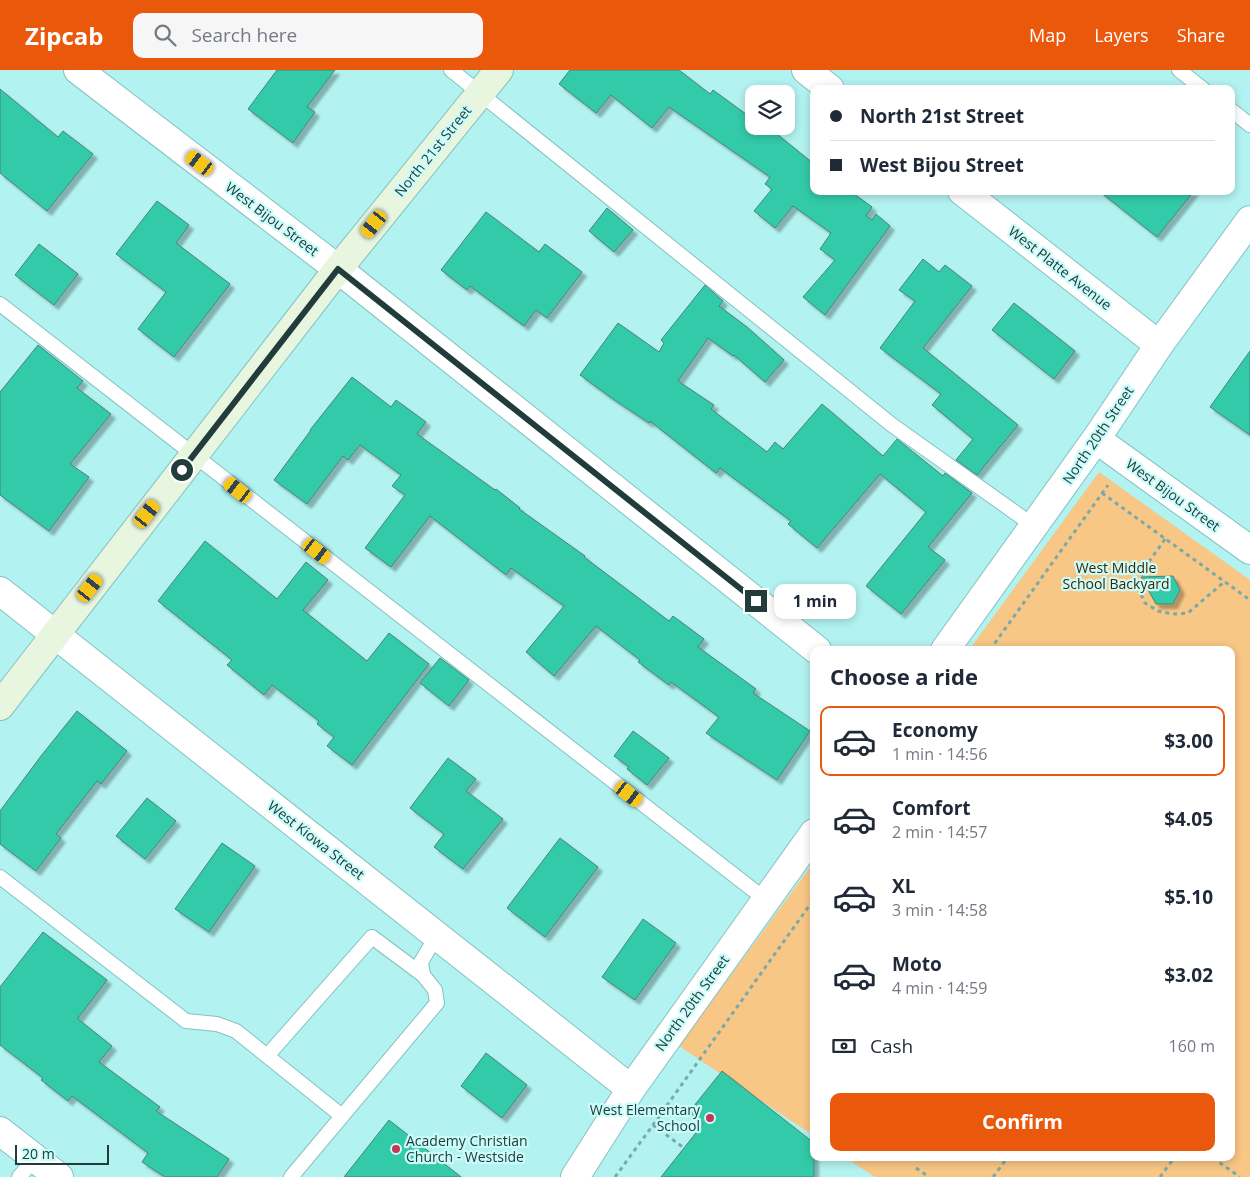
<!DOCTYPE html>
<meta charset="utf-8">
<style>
body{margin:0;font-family:"Open Sans",sans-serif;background:#f6f6f7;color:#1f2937;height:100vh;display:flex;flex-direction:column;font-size:19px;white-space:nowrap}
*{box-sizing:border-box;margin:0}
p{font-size:16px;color:#747a83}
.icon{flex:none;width:28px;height:28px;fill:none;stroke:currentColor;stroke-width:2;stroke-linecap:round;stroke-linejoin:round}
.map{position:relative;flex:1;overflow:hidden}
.side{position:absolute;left:810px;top:576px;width:425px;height:515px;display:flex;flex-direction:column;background:#fff;border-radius:10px;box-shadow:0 2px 8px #0003}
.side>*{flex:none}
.guide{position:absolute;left:810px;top:15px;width:425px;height:110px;border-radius:10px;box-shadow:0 2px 8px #0003;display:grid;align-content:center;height:110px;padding:0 20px;background:#fff}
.buttons{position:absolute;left:745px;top:15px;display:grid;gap:10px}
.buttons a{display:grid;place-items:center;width:50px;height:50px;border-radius:10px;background:#fff;box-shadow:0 2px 8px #0003;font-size:25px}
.scale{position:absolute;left:15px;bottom:12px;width:94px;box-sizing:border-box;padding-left:5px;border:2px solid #223c3c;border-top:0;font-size:14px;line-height:18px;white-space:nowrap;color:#223c3c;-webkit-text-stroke:4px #cafcfa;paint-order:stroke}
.end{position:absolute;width:22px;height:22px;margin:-11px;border:6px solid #223c3c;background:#fff;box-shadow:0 0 0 2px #fff}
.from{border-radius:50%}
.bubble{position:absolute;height:35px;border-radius:10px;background:#fff;box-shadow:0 2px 8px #0003;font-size:16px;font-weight:700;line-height:35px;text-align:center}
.car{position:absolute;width:15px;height:30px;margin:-15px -8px;border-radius:6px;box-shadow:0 0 4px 1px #0007;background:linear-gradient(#f5c518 24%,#345 0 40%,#f5c518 0 76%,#345 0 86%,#f5c518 0)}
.guide b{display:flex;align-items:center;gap:18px;height:48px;font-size:19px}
.guide b+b{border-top:1px solid #e0e1e3}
.guide i{width:12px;height:12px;background:#1f2937}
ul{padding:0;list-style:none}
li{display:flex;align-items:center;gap:15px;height:70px;margin:0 10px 8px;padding:0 10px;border:2px solid transparent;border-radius:10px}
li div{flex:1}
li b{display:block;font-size:19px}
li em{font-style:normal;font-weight:700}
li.selected{border-color:#ea580c}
li>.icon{width:45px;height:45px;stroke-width:1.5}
h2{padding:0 20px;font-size:22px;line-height:60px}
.pay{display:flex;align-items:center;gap:12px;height:55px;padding:0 20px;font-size:19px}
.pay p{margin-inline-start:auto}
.cta{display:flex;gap:10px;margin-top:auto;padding:10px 20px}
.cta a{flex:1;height:58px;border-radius:10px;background:#ea580c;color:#fff;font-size:20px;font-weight:700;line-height:58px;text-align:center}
header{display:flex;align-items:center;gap:30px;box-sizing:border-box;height:70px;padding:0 25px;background:#ea580c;color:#fff}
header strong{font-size:24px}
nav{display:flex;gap:28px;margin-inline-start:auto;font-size:18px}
.search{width:350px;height:45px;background:#f6f6f7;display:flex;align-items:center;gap:12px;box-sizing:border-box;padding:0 18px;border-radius:10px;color:#747a83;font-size:19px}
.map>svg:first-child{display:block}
</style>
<header>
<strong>Zipcab</strong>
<div class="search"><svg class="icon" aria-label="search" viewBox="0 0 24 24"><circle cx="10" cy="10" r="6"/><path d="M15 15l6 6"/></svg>Search here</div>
<nav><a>Map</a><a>Layers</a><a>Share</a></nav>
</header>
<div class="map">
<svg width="1250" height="1107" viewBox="0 0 1250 1107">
<defs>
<filter id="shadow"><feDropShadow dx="4.5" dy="4.5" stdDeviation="1" flood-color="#0004"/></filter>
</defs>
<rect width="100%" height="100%" fill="#b2f2f0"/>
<!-- green -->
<g fill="#f8c685">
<path d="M1099,402L1250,510V1107H875L846,1088H1231V580H969Z"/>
<path d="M814,792V1066L679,976Z"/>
</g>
<!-- building -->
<g fill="#31caa8" stroke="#4c8373" filter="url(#shadow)">
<path d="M277,0H335L307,37L315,42L293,73L248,39Z"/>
<path d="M570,0H679L710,24L713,20L754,50V56H767L814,94V121H850L872,137L866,146L872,150L876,144L890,156L825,245L803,227L835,190L820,179L831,163L793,136L775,158L754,141L772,119L765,114L770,107L669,37L652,58L611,25L596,43L559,14Z"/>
<path d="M0,19L58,67L63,61L93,84L47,141L0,103Z"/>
<path d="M1099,121H1194L1157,167Z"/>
<path d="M157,131L189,155L176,173L230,214L174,287L138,259L166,222L116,184Z"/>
<path d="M607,138L633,160L614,182L589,161Z"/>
<path d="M486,142L539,182L545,174L582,202L547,248L536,240L524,256L470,216L467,220L441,200Z"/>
<path d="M39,174L78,204L54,235L15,205Z"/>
<path d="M923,189L939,202L945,195L972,216L923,278L1018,355L977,405L956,390L973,369L932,335L941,324L880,278L915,231L899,220Z"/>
<path d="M705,215L723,231L719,236L747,257L784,290L765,312L734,285L733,286L708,268L678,311L714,335L711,339L767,382L775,372L783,379L822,334L883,386L897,369L943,406L945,403L972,423L928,477L945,490L901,544L866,516L926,442L880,404L817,478L788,454L791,451L720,398L716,403L650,351L649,353L613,329L580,305L618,253L659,282L664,273L661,270Z"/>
<path d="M1014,233L1075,281L1054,309L992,260Z"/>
<path d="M38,275L83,311L77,318L111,344L70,394L89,407L49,461L0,425V322Z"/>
<path d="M1250,281V365L1210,337Z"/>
<path d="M352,307L391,337L396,330L426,352L417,364L495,420L496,419L520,438L519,439L585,486L584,487L669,551L673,546L704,569L698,577L756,619L753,623L810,661L777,710L706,663L719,647L671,612L669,615L638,592L640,590L596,556L554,606L526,582L564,536L511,498L506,505L430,446L391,497L365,478L405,425L392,416L401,405L360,375L348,390L343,386L307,434L274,410L311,360H310Z"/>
<path d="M205,471L277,529L306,492L328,510L303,540L367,591L389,563L429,594L352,695L327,676L334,667L317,654L319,651L272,615L264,625L227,595L232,590L158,531Z"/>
<path d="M1173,506L1180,520L1173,534H1156L1141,507Z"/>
<path d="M440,588L469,610L449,636L420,613Z"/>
<path d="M77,641L127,681L101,714L97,711L56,764L61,768L36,801L0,774V741L41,686Z"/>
<path d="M633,661L669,688L647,715L627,699L629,697L614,686Z"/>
<path d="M448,688L476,709L466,721L503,749L463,799L434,777L444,764L410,738Z"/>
<path d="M147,728L176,751L145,789L116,766Z"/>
<path d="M560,768L598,797L545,867L507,838Z"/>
<path d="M222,773L255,796L209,862L175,839Z"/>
<path d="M643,849L676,873L635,930L602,907Z"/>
<path d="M43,862L107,910L78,948V949L112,976L99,992L160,1037L156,1041L229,1089L217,1107H165L142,1092L148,1083L72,1026L68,1031L41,1010L43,1008L0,975V917Z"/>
<path d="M486,983L527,1015L502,1048L461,1016Z"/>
<path d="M722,1001L814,1073V1107H661L703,1054L689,1042Z"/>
<path d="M389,1050L461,1107H344Z"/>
</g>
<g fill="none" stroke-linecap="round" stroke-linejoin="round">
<defs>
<g id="lane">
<path d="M451,0L892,355L1034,456"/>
<path d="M1179,0L1203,19"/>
<path d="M1231,40L1250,55"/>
<path d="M0,234L766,830"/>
<path d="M0,807L186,951L217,954L236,961L342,1046"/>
<path d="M267,986L372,867L423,905"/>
<path d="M19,1107L35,1089"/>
<path d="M291,1107L437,933L435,920L423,905L421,892L437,865"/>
</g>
<g id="street">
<path d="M78,0L338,199L817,580"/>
<path d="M806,0L830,19"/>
<path d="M962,121L1159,275"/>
<path d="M1096,369L1250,480"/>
<path d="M0,521L631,1019"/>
<path d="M945,580L1096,369L1159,275L1250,150"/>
<path d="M0,1061L59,1107"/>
<path d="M575,1107L631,1019L814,763"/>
</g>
<path id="secondary" d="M0,636L338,199L499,0"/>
</defs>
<!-- lane casing -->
<use href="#lane" stroke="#84c2c0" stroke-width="16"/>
<!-- street casing -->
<use href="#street" stroke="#84c2c0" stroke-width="30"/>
<!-- secondary casing -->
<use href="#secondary" stroke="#84c2c0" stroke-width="30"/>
<!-- path -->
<g stroke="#79aaa8" stroke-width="3" stroke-dasharray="4 4" stroke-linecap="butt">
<path d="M1102,423L1250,530"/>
<path d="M1165,469L1143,500L1138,518L1145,533L1158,541L1172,544L1188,543L1224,512"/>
<path d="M990,580L1108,415"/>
<path d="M653,1055L684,1078"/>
<path d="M1213,1088L1240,1107"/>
<path d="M916,1098L929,1107"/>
<path d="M615,1107L653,1055L814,829"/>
<path d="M993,1107L1007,1088"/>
<path d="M1160,1107L1174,1088"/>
</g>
<!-- lane -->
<use href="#lane" stroke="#fff" stroke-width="14"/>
<!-- street -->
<use href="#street" stroke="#fff" stroke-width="28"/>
<!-- secondary -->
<use href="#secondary" stroke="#e8f5df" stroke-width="28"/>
</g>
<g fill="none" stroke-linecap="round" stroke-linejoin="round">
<!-- route -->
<path stroke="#223c3c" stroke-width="6" d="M182,400L338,199L756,531"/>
</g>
<!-- markers -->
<g fill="#c53554" stroke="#cafcfa" stroke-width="2">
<circle cx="710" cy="1048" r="5"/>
<circle cx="396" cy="1079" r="5"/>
</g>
<g text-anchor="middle" stroke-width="4.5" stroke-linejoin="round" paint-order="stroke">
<!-- street labels -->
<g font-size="14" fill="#223c3c" stroke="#cafcfa">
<text transform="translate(433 81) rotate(-51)" y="5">North 21st Street</text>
<text transform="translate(272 149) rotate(37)" y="5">West Bijou Street</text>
<text transform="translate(1060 198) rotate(38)" y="5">West Platte Avenue</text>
<text transform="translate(1098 365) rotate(-56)" y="5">North 20th Street</text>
<text transform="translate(1173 425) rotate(36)" y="5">West Bijou Street</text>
<text transform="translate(316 770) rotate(38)" y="5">West Kiowa Street</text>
<text transform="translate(692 933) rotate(-54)" y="5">North 20th Street</text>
</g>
<!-- park labels -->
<g font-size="14" fill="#402600" stroke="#cafcfa">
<text x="1116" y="503">West Middle<tspan x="1116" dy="16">School Backyard</tspan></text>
</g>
<!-- poi labels -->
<g font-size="14" fill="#223c3c" stroke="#cafcfa" text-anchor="end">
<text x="700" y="1045">West Elementary<tspan x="700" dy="16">School</tspan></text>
<text x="406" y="1076" text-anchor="start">Academy Christian<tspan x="406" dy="16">Church - Westside</tspan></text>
</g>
</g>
</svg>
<div class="buttons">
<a><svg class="icon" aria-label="layers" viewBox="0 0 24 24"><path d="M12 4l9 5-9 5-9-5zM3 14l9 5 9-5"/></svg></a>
</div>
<div class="scale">20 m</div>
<i class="end from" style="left:182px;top:400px"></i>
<i class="end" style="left:756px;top:531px"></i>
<div class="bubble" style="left:774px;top:514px;width:82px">1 min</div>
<i class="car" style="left:200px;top:93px;rotate:307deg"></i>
<i class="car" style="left:374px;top:154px;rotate:219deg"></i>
<i class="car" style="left:238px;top:420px;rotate:308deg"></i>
<i class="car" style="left:147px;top:444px;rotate:38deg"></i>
<i class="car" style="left:317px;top:481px;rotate:128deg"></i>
<i class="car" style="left:90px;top:518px;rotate:38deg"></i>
<i class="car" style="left:629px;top:724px;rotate:128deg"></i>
<div class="guide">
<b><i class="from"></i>North 21st Street</b>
<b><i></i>West Bijou Street</b>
</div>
<section class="side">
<h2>Choose a ride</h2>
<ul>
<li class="selected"><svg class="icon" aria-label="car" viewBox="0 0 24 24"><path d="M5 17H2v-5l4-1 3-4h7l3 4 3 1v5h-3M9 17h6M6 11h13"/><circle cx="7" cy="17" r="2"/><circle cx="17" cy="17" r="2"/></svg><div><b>Economy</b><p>1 min · 14:56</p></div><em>$3.00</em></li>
<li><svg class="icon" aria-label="car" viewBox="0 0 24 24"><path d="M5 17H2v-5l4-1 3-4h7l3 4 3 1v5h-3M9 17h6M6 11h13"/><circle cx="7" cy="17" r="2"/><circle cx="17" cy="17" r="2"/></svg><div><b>Comfort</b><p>2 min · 14:57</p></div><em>$4.05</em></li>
<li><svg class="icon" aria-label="car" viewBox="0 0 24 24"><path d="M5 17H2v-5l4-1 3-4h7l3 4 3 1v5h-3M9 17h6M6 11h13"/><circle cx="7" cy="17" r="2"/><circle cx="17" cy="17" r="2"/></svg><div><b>XL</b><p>3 min · 14:58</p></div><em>$5.10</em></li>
<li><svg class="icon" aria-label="car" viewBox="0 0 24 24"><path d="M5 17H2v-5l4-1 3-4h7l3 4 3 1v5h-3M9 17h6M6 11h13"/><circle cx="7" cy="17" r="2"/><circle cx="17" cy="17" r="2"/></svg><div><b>Moto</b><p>4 min · 14:59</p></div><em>$3.02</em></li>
</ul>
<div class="pay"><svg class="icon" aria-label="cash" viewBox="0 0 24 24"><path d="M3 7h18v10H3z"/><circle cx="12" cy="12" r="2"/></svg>Cash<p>160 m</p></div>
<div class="cta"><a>Confirm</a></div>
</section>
</div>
